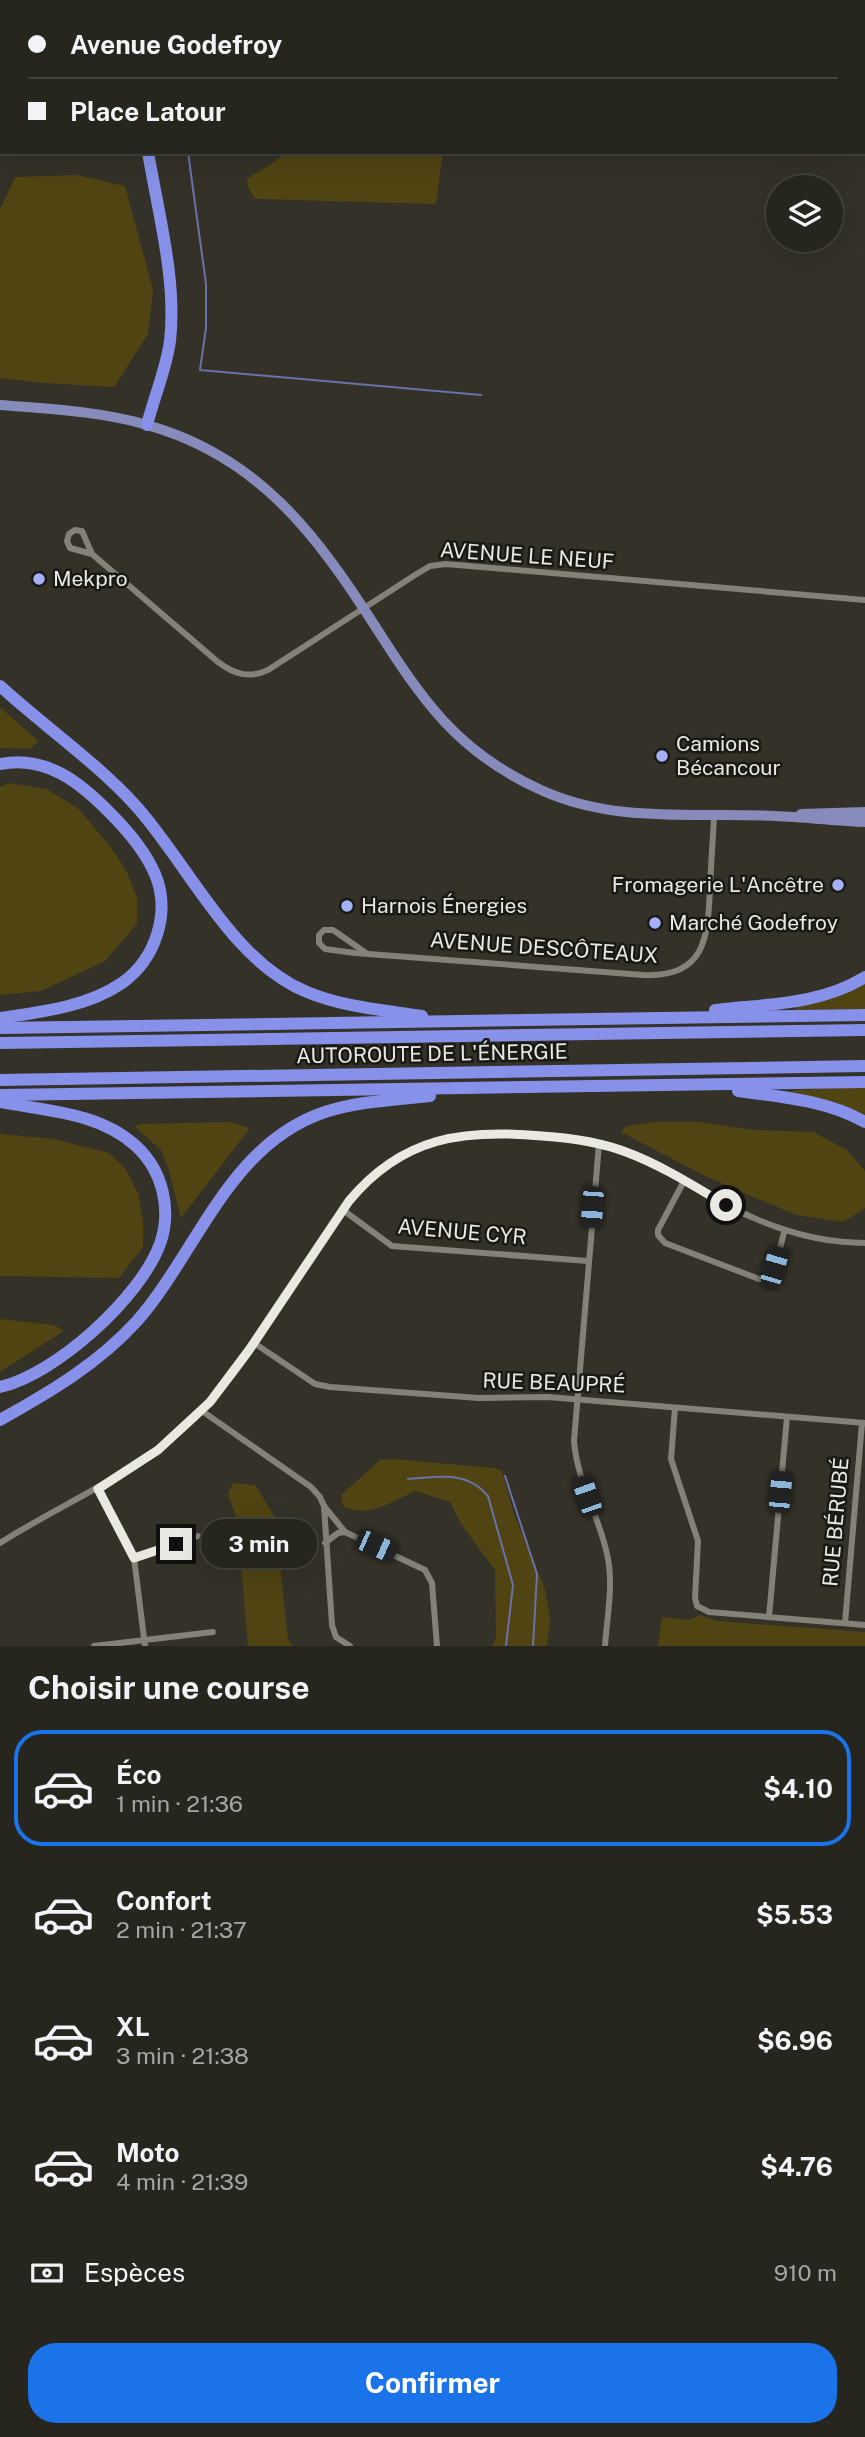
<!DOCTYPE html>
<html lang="fr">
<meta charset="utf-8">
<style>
body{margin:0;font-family:"Public Sans",sans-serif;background:#2e2d27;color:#f1f3f6;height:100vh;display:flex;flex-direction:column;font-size:26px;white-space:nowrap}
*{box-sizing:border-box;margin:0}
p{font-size:23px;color:#a4a5a4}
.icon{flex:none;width:38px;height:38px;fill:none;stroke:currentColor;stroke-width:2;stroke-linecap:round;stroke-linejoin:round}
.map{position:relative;height:1646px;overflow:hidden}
.drawer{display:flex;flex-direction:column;background:#26251e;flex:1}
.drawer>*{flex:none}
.banner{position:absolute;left:0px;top:0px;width:866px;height:154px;box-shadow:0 7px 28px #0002,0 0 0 2px #42423c;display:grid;align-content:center;height:154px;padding:0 28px;background:#26251e}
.tools{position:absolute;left:766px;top:175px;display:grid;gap:14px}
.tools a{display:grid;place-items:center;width:77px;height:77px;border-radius:50%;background:#26251e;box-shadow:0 7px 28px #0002,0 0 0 2px #42423c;font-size:35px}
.end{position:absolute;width:32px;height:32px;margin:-16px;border:9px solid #e9e8e2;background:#111;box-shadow:0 0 0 4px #111}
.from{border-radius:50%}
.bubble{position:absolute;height:49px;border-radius:24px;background:#26251e;box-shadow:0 7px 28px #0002,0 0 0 2px #42423c;font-size:23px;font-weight:700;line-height:49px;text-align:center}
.car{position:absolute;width:21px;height:42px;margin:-21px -10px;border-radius:9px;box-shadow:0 0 5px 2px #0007;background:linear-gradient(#222 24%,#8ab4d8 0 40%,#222 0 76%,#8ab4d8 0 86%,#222 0)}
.banner b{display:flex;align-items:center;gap:24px;height:66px;font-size:26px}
.banner b+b{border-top:2px solid #42423c}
.banner i{width:18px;height:18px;background:#f1f3f6}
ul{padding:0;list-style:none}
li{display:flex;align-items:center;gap:21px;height:116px;margin:0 14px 10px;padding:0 14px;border:4px solid transparent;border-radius:28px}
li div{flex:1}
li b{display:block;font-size:26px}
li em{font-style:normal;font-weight:700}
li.current{border-color:#1a73e8}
li>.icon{width:63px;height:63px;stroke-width:1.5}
h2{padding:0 28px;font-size:32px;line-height:84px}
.pay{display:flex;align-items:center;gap:18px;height:77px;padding:0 28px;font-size:26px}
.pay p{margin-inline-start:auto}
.action{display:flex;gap:14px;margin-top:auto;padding:14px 28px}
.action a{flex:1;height:80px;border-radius:28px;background:#1a73e8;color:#fff;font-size:28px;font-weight:700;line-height:80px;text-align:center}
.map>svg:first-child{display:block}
</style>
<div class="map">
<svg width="865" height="1646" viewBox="0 0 865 1646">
<rect width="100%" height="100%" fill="#333128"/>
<!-- green -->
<g fill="#504413">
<path d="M0,0H212V2H2V29Z"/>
<path d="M282,152H443L436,204L255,199L248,187L247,179L281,157Z"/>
<path d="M77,175L125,186L153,290L148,334L114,387L43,383L0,378V209L15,177Z"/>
<path d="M0,707L38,741L30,749L0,748Z"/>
<path d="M9,783L47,789L80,810L115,853L127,872L137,898V924L105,961L41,991L0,995V787Z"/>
<path d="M865,982V1009L797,1010L796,1007Z"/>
<path d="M865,1087V1116L794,1094L792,1090Z"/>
<path d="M231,1122L250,1128L181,1218L169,1171L161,1150L134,1126L143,1124Z"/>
<path d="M655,1122H700L753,1130L813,1132L847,1150L865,1171V1208L843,1222L797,1215L755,1198L703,1175L621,1132L626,1126Z"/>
<path d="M0,1134L54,1139L109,1153L125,1168L138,1193L143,1220V1247L119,1278L0,1276Z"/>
<path d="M0,1319L54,1325L64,1331L0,1372Z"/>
<path d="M392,1459L494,1468L502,1471L513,1511L545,1589L550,1619L547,1646H492L496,1638L495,1570L461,1524L450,1502L415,1491C391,1502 368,1519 343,1506L341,1495L380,1460Z"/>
<path d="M233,1483L255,1485L275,1517L288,1639L293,1646H248L237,1520L228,1494Z"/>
<path d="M700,1615L717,1621L865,1632V1646H658L662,1617L689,1620Z"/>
</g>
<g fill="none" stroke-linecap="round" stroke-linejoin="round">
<!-- stream -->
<g stroke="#6a72aa" stroke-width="2">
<path d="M363,2V0"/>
<path d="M0,49H2"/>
<path d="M188,152L206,284V328L200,370L481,395"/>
<path d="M505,1476L537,1574L533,1646"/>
<path d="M408,1479C438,1477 467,1470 488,1496L513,1585L506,1646"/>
</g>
<!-- street -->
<g stroke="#848278" stroke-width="6">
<path d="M92,554L70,548L67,541L69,534L75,530L82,531L92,554L218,662C234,674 249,679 268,670L415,575L430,566L446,564L865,600"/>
<path d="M366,953L333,930H324L319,935V943L325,949L355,953L643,975C706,978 708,937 710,887C711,863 713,839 714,815"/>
<path d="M599,1144L574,1441C577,1481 599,1516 607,1554C614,1584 607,1616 605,1646"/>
<path d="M684,1181L658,1230V1235L665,1243L759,1279C778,1277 779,1246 785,1230"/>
<path d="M343,1210L392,1246L588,1261"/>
<path d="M254,1343L315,1384L330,1387L479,1398L548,1397L865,1423"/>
<path d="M675,1408L671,1459L698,1541L695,1598L697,1606L709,1612L865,1625"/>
<path d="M202,1411L311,1487L320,1497L324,1506"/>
<path d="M98,1489L134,1558L145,1646"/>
<path d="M345,1532L324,1506L332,1625L336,1637L350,1646"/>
<path d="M0,1543C66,1501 139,1473 196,1417C245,1369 284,1297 323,1240C335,1223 345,1204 360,1188C405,1140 468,1129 531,1135C564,1138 598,1140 630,1153C662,1167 692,1187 723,1203C767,1227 815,1243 865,1243"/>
<path d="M325,1543L338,1533L345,1532L425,1570L432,1583L437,1646"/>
<path d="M134,1558L198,1536"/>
<path d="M769,1617L787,1417"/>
<path d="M845,1623L862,1423"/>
<path d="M94,1646L213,1632"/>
</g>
<!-- primary -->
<g stroke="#868bbc" stroke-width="10">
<path d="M0,405C48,409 100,411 147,425C258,456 316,534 375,626C423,701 457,752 541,790C615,824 696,812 775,816C805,817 835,821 865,822"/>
<path d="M801,814L865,812"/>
</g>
<!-- highway -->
<g stroke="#8791e9" stroke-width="12">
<path d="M0,144L2,142"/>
<path d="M147,425C154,397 166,370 170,341C177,281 158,212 148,152"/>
<path d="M0,686C45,727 95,761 136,806C189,865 231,961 307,992C343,1007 383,1010 422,1016"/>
<path d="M0,764C46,755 80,782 111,814C128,831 145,851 155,874C171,912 156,959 122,983C87,1007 41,1012 0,1018"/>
<path d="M715,1010C766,1004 820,1005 865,977"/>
<path d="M0,1028L865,1015"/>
<path d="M0,1043L865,1030"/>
<path d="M0,1080L865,1066"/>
<path d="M738,1091C781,1097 826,1100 865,1122"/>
<path d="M0,1095L865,1082"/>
<path d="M0,1102C46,1111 99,1112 136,1146C163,1171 172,1210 160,1244C140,1298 56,1374 0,1387"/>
<path d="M0,1420C50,1392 98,1364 137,1321C198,1251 229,1144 325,1112C359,1101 395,1100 430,1096"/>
</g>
</g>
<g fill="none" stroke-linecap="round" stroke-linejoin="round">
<!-- route -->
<path stroke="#e9e8e2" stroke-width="9" d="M176,1544L134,1558L98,1489L158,1450L210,1402L249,1350L349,1201C403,1136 464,1129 542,1136C571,1138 600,1142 626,1152C661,1165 694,1186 726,1205"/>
</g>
<!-- markers -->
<g fill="#a6b1fc" stroke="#191915" stroke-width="2.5">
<circle cx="39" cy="579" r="7"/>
<circle cx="662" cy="756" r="7"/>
<circle cx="838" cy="885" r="7"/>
<circle cx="347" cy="906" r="7"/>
<circle cx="655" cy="923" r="7"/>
</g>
<g text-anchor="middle" stroke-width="5" stroke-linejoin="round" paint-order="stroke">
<!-- street labels -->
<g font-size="21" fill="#e9e8e2" stroke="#191915">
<text transform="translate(527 556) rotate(4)" y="7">AVENUE LE NEUF</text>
<text transform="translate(544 948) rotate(4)" y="7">AVENUE DESCÔTEAUX</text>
<text transform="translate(432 1054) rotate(-1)" y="7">AUTOROUTE DE L'ÉNERGIE</text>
<text transform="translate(462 1232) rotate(5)" y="7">AVENUE CYR</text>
<text transform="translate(554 1383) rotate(2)" y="7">RUE BEAUPRÉ</text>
<text transform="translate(836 1522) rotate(-85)" y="7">RUE BÉRUBÉ</text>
</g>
<!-- poi labels -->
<g font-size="21" fill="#e9e8e2" stroke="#191915" text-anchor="start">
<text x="53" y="586">Mekpro</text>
<text x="676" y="751">Camions<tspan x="676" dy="24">Bécancour</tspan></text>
<text x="824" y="892" text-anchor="end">Fromagerie L'Ancêtre</text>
<text x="361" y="913">Harnois Énergies</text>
<text x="669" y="930">Marché Godefroy</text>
</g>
</g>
</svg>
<div class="tools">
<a><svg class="icon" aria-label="layers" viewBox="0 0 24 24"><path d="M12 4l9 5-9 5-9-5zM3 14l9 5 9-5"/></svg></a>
</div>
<i class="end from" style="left:726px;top:1205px"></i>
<i class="end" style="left:176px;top:1544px"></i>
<div class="bubble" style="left:201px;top:1519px;width:116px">3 min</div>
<i class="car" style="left:592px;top:1207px;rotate:184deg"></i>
<i class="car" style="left:774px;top:1267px;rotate:16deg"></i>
<i class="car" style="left:780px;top:1492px;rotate:5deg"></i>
<i class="car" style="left:587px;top:1496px;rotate:341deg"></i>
<i class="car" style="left:376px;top:1546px;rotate:114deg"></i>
<div class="banner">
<b><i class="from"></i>Avenue Godefroy</b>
<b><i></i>Place Latour</b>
</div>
</div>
<section class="drawer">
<h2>Choisir une course</h2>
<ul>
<li class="current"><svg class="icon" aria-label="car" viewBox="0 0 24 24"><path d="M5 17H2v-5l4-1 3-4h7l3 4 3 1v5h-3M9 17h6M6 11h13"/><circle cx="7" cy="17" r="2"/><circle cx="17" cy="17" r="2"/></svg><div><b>Éco</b><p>1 min · 21:36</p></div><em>$4.10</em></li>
<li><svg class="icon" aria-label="car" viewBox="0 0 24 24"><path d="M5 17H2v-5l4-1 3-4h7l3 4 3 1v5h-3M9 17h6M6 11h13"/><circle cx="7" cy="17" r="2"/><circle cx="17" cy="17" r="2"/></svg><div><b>Confort</b><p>2 min · 21:37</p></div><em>$5.53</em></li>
<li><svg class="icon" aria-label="car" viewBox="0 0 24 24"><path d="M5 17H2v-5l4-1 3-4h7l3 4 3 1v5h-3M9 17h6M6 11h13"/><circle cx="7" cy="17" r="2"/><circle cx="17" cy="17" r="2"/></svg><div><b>XL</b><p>3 min · 21:38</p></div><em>$6.96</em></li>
<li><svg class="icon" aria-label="car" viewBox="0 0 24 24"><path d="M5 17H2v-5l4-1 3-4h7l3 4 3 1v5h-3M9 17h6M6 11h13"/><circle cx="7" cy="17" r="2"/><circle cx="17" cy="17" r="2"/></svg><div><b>Moto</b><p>4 min · 21:39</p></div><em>$4.76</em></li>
</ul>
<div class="pay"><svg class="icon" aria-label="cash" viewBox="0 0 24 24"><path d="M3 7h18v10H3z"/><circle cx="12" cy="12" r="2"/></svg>Espèces<p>910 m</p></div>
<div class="action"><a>Confirmer</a></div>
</section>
